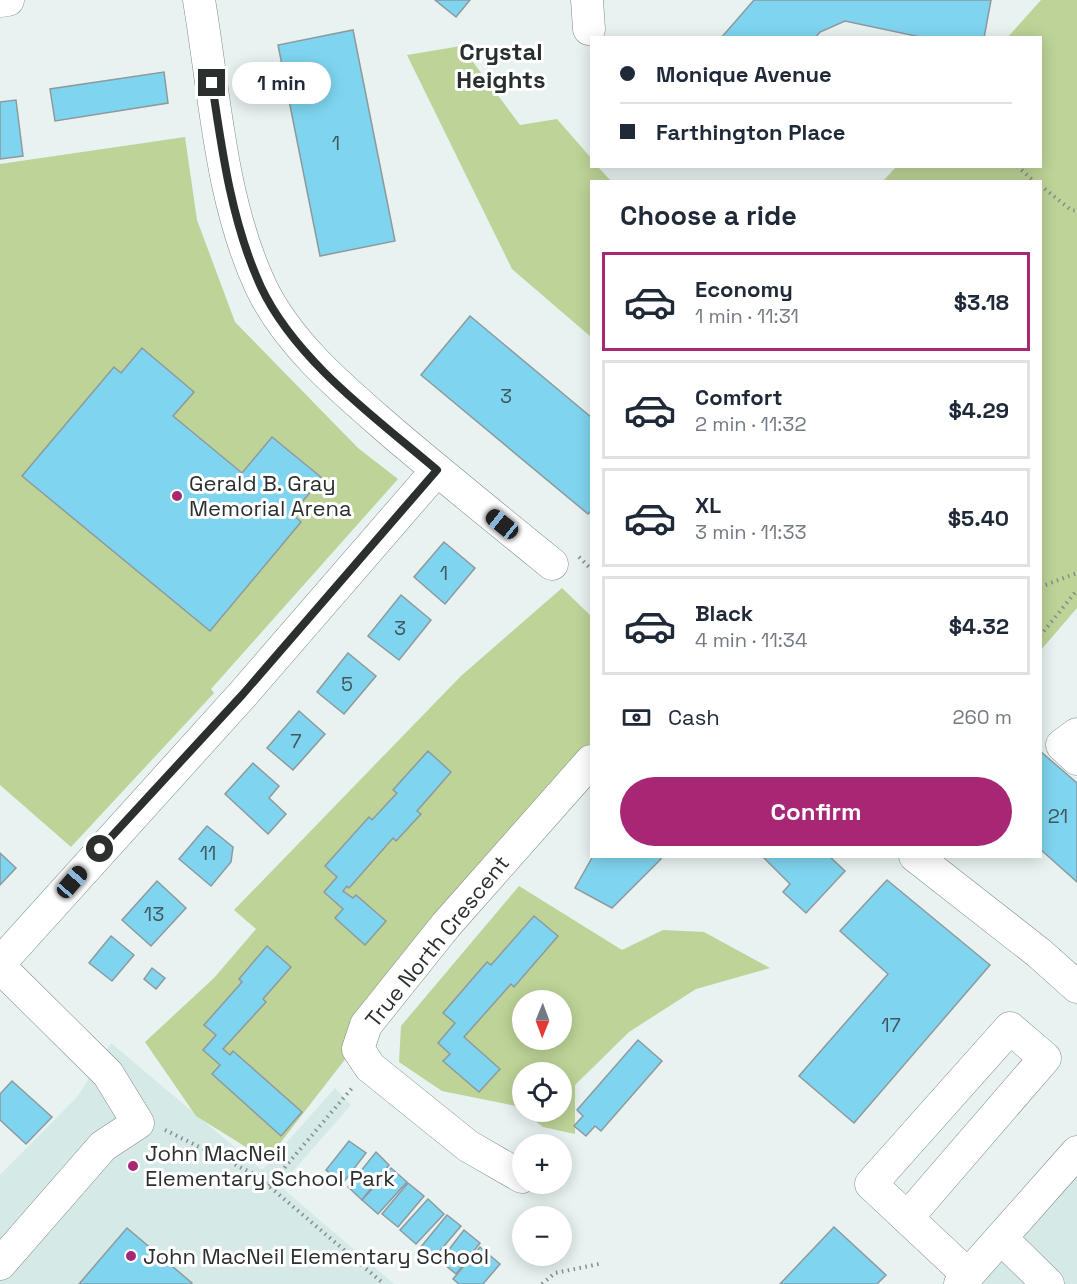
<!DOCTYPE html>
<meta charset="utf-8">
<style>
body{margin:0;font-family:"Space Grotesk",sans-serif;background:#f2f2f3;color:#1f2937;height:100vh;display:flex;flex-direction:column;font-size:22px;white-space:nowrap}
*{box-sizing:border-box;margin:0}
p{font-size:20px;color:#747a83}
.icon{flex:none;width:33px;height:33px;fill:none;stroke:currentColor;stroke-width:2;stroke-linecap:round;stroke-linejoin:round}
.map{position:relative;flex:1;overflow:hidden}
.details{position:absolute;left:590px;top:180px;width:452px;height:678px;display:flex;flex-direction:column;background:#fff;border-radius:0px;box-shadow:0 3px 15px #0003}
.details>*{flex:none}
.guide{position:absolute;left:590px;top:36px;width:452px;height:132px;border-radius:0px;box-shadow:0 3px 15px #0003;display:grid;align-content:center;height:132px;padding:0 30px;background:#fff}
.needle{width:39px;rotate:181deg}
.fabs{position:absolute;left:512px;top:990px;display:grid;gap:12px}
.fabs a{display:grid;place-items:center;width:60px;height:60px;border-radius:50%;background:#fff;box-shadow:0 3px 15px #0003;font-size:30px}
.end{position:absolute;width:27px;height:27px;margin:-14px;border:8px solid #2b2f2e;background:#fff;box-shadow:0 0 0 3px #fff}
.from{border-radius:50%}
.bubble{position:absolute;height:42px;border-radius:21px;background:#fff;box-shadow:0 3px 15px #0003;font-size:20px;font-weight:700;line-height:42px;text-align:center}
.car{position:absolute;width:18px;height:36px;margin:-18px -9px;border-radius:8px;box-shadow:0 0 4px 2px #0007;background:linear-gradient(#222 24%,#8ab4d8 0 40%,#222 0 76%,#8ab4d8 0 86%,#222 0)}
.guide b{display:flex;align-items:center;gap:21px;height:57px;font-size:22px}
.guide b+b{border-top:2px solid #e0e1e3}
.guide i{width:15px;height:15px;background:#1f2937}
ul{padding:0;list-style:none}
li{display:flex;align-items:center;gap:18px;height:99px;margin:0 12px 9px;padding:0 18px;border:3px solid #e0e1e3;border-radius:0px}
li div{flex:1}
li b{display:block;font-size:22px}
li em{font-style:normal;font-weight:700}
li.current{border-color:#a82774}
li>.icon{width:54px;height:54px;stroke-width:1.5}
h2{padding:0 30px;font-size:27px;line-height:72px}
.pay{display:flex;align-items:center;gap:15px;height:66px;padding:0 30px;font-size:22px}
.pay p{margin-inline-start:auto}
.action{display:flex;gap:12px;margin-top:auto;padding:12px 30px}
.action a{flex:1;height:69px;border-radius:36px;background:#a82774;color:#fff;font-size:24px;font-weight:700;line-height:69px;text-align:center}
.map>svg:first-child{display:block}
</style>
<div class="map">
<svg width="1077" height="1284" viewBox="0 0 1077 1284">
<rect width="100%" height="100%" fill="#e7f2f1"/>
<!-- built -->
<g fill="#d5eae7">
<path d="M111,1043L262,1170L335,1088L351,1105L280,1186L394,1284H0V1175L77,1097Z"/>
<path d="M1077,1143V1284H949Z"/>
</g>
<!-- green -->
<g fill="#bdd397" fill-rule="evenodd">
<path d="M1041,0H1077V608L1040,651V182L883,181L896,167L1040,166V38L1008,37Z"/>
<path d="M461,46L520,125L557,119L591,158V166L598,167L611,181L591,182V337L512,269L407,55Z"/>
<path d="M185,137L197,220L235,322L358,448L398,479L211,689L214,693L71,847L0,785V164Z"/>
<path d="M562,588L591,616V742L267,1160L196,1116L145,1042L214,978L256,929L234,910L461,676Z"/>
<path d="M519,886L622,950L663,930L704,932L770,968L696,989L629,1032L575,1085V1134L543,1127L523,1112H561V1072H522V1110L516,1106L442,1091L399,1062L401,1026ZM522,1000H561V1040H522Z"/>
</g>
<!-- building -->
<g fill="#7fd5f0" stroke="#8f999c" stroke-width="1.5">
<path d="M435,0H470L456,17Z"/>
<path d="M754,0H991L984,38H925L845,21L820,32L815,38H721Z"/>
<path d="M353,30L395,241L320,256L278,45Z"/>
<path d="M164,72L168,103L55,121L50,89Z"/>
<path d="M16,100L23,156L0,159V102Z"/>
<path d="M470,316L591,417V511L588,514L421,375Z"/>
<path d="M142,348L194,392L173,416L242,473L272,437L322,478L292,514L301,522L210,631L22,476L114,367L121,373Z"/>
<path d="M444,542L475,568L445,604L414,577Z"/>
<path d="M401,595L431,620L399,660L368,636Z"/>
<path d="M348,653L376,676L344,714L317,692Z"/>
<path d="M299,711L325,734L293,770L267,748Z"/>
<path d="M428,751L451,772L417,811L421,814L396,841L393,838L349,888L347,886L343,891L353,898L356,895L386,921L365,945L335,918L343,909L324,892L337,877L325,866L369,817L372,820L397,793L393,790Z"/>
<path d="M1040,751L1077,783V882L1040,849Z"/>
<path d="M253,763L279,786L269,798L286,814L268,834L225,794Z"/>
<path d="M207,826L233,847L231,862L211,886L179,859Z"/>
<path d="M0,853L16,868L0,885Z"/>
<path d="M593,856H661V859L612,908L575,888Z"/>
<path d="M762,856H829L845,871L806,913L783,892L790,884Z"/>
<path d="M887,880L990,965L854,1123L799,1076L888,974L840,931Z"/>
<path d="M157,881L186,908L151,946L122,920Z"/>
<path d="M534,916L558,936L514,987L511,984L464,1037L500,1069L479,1092L443,1061L450,1054L438,1043L455,1023L443,1013L487,962L491,965Z"/>
<path d="M111,936L134,955L112,981L89,963Z"/>
<path d="M267,946L291,967L263,999L266,1002L223,1049L230,1055L233,1051L302,1112L281,1136L212,1074L220,1065L203,1050L216,1035L204,1025L242,982L239,979Z"/>
<path d="M152,968L165,978L156,989L144,979Z"/>
<path d="M638,1040L662,1061L601,1131L595,1126L586,1136L574,1126L583,1116L577,1110Z"/>
<path d="M12,1081L52,1117L26,1144L0,1120V1094Z"/>
<path d="M349,1141L366,1153L343,1183L326,1170Z"/>
<path d="M376,1152L389,1165L362,1200L348,1187Z"/>
<path d="M391,1168L407,1182L378,1214L362,1200Z"/>
<path d="M408,1183L424,1196L398,1227L382,1214Z"/>
<path d="M428,1199L444,1214L416,1244L400,1230Z"/>
<path d="M447,1215L461,1226L433,1259L420,1248Z"/>
<path d="M834,1227L886,1275L877,1284H780Z"/>
<path d="M127,1228L192,1283L191,1284H79Z"/>
<path d="M464,1230L480,1243L456,1274L440,1261Z"/>
<path d="M480,1247L500,1264L483,1284H459L453,1279Z"/>
</g>
<g fill="none" stroke-linecap="round" stroke-linejoin="round">
<defs>
<g id="minor">
<path d="M199,0C215,95 220,199 261,287C290,347 345,391 394,434C446,478 499,521 552,564"/>
<path d="M587,0L589,29"/>
<path d="M0,1L8,0"/>
<path d="M1077,734L1062,745L1077,759"/>
<path d="M915,856L1039,953L1077,987"/>
<path d="M0,963L243,694L437,470"/>
<path d="M0,967L108,1074L138,1123L103,1146L0,1264"/>
<path d="M522,1177L468,1146L370,1067L358,1049L366,1025L446,925L591,761"/>
<path d="M907,1218L1045,1058L1010,1028L871,1184L968,1275"/>
<path d="M1001,1238L1048,1284"/>
<path d="M960,1284L1077,1152"/>
</g>
</defs>
<!-- minor casing -->
<use href="#minor" stroke="#818b8a" stroke-width="33"/>
<!-- path -->
<g stroke="#868d8c" stroke-width="4" stroke-dasharray="1.5 4.5" stroke-linecap="butt">
<path d="M1017,166L1035,182"/>
<path d="M1040,185L1071,210L1077,211"/>
<path d="M579,557L591,569"/>
<path d="M1040,587L1077,573"/>
<path d="M1040,636L1077,590"/>
<path d="M165,1130L256,1175L384,1284"/>
<path d="M269,1186L352,1088"/>
<path d="M542,1284L555,1273L599,1264"/>
</g>
<!-- minor -->
<use href="#minor" stroke="#fff" stroke-width="32"/>
</g>
<g fill="none" stroke-linecap="round" stroke-linejoin="round">
<!-- route -->
<path stroke="#2b2f2e" stroke-width="8" d="M100,849L243,694L437,470C376,418 296,361 261,287C232,224 222,152 212,83"/>
</g>
<!-- markers -->
<g fill="#a82774" stroke="#fff" stroke-width="2">
<circle cx="177" cy="496" r="6"/>
<circle cx="133" cy="1166" r="6"/>
<circle cx="131" cy="1256" r="6"/>
</g>
<g text-anchor="middle" stroke-width="6" stroke-linejoin="round" paint-order="stroke">
<!-- number labels -->
<g font-size="20" fill="#40585e">
<text x="336" y="150">1</text>
<text x="506" y="403">3</text>
<text x="444" y="580">1</text>
<text x="400" y="635">3</text>
<text x="347" y="691">5</text>
<text x="296" y="748">7</text>
<text x="1058" y="823">21</text>
<text x="208" y="860">11</text>
<text x="154" y="921">13</text>
<text x="891" y="1032">17</text>
</g>
<!-- poi labels -->
<g font-size="22" fill="#2b2f2e" stroke="#fff" text-anchor="start">
<text x="189" y="491">Gerald B. Gray<tspan x="189" dy="25">Memorial Arena</tspan></text>
<text x="145" y="1161">John MacNeil<tspan x="145" dy="25">Elementary School Park</tspan></text>
<text x="143" y="1264">John MacNeil Elementary School</text>
</g>
<!-- street labels -->
<g font-size="22" fill="#2b2f2e" stroke="#fff">
<text transform="translate(437 941) rotate(-51)" y="8">True North Crescent</text>
</g>
<!-- neighbourhood labels -->
<g font-size="24" font-weight="bold" fill="#28302f" stroke="#fff">
<text x="501" y="60">Crystal<tspan x="501" dy="28">Heights</tspan></text>
</g>
</g>
</svg>
<div class="fabs">
<a><svg class="needle" viewBox="-14 -14 28 28"><path d="M0-13l5 13h-10z" fill="#e53935"/><path d="M0 13l5-13h-10z" fill="#747a83"/></svg></a>
<a><svg class="icon" aria-label="locate" viewBox="0 0 24 24"><circle cx="12" cy="12" r="6"/><path d="M12 2v4M12 18v4M2 12h4M18 12h4"/></svg></a>
<a>+</a>
<a>−</a>
</div>
<i class="end from" style="left:100px;top:849px"></i>
<i class="end" style="left:212px;top:83px"></i>
<div class="bubble" style="left:232px;top:62px;width:99px">1 min</div>
<i class="car" style="left:502px;top:524px;rotate:309deg"></i>
<i class="car" style="left:72px;top:882px;rotate:41deg"></i>
<div class="guide">
<b><i class="from"></i>Monique Avenue</b>
<b><i></i>Farthington Place</b>
</div>
<section class="details">
<h2>Choose a ride</h2>
<ul>
<li class="current"><svg class="icon" aria-label="car" viewBox="0 0 24 24"><path d="M5 17H2v-5l4-1 3-4h7l3 4 3 1v5h-3M9 17h6M6 11h13"/><circle cx="7" cy="17" r="2"/><circle cx="17" cy="17" r="2"/></svg><div><b>Economy</b><p>1 min · 11:31</p></div><em>$3.18</em></li>
<li><svg class="icon" aria-label="car" viewBox="0 0 24 24"><path d="M5 17H2v-5l4-1 3-4h7l3 4 3 1v5h-3M9 17h6M6 11h13"/><circle cx="7" cy="17" r="2"/><circle cx="17" cy="17" r="2"/></svg><div><b>Comfort</b><p>2 min · 11:32</p></div><em>$4.29</em></li>
<li><svg class="icon" aria-label="car" viewBox="0 0 24 24"><path d="M5 17H2v-5l4-1 3-4h7l3 4 3 1v5h-3M9 17h6M6 11h13"/><circle cx="7" cy="17" r="2"/><circle cx="17" cy="17" r="2"/></svg><div><b>XL</b><p>3 min · 11:33</p></div><em>$5.40</em></li>
<li><svg class="icon" aria-label="car" viewBox="0 0 24 24"><path d="M5 17H2v-5l4-1 3-4h7l3 4 3 1v5h-3M9 17h6M6 11h13"/><circle cx="7" cy="17" r="2"/><circle cx="17" cy="17" r="2"/></svg><div><b>Black</b><p>4 min · 11:34</p></div><em>$4.32</em></li>
</ul>
<div class="pay"><svg class="icon" aria-label="cash" viewBox="0 0 24 24"><path d="M3 7h18v10H3z"/><circle cx="12" cy="12" r="2"/></svg>Cash<p>260 m</p></div>
<div class="action"><a>Confirm</a></div>
</section>
</div>
